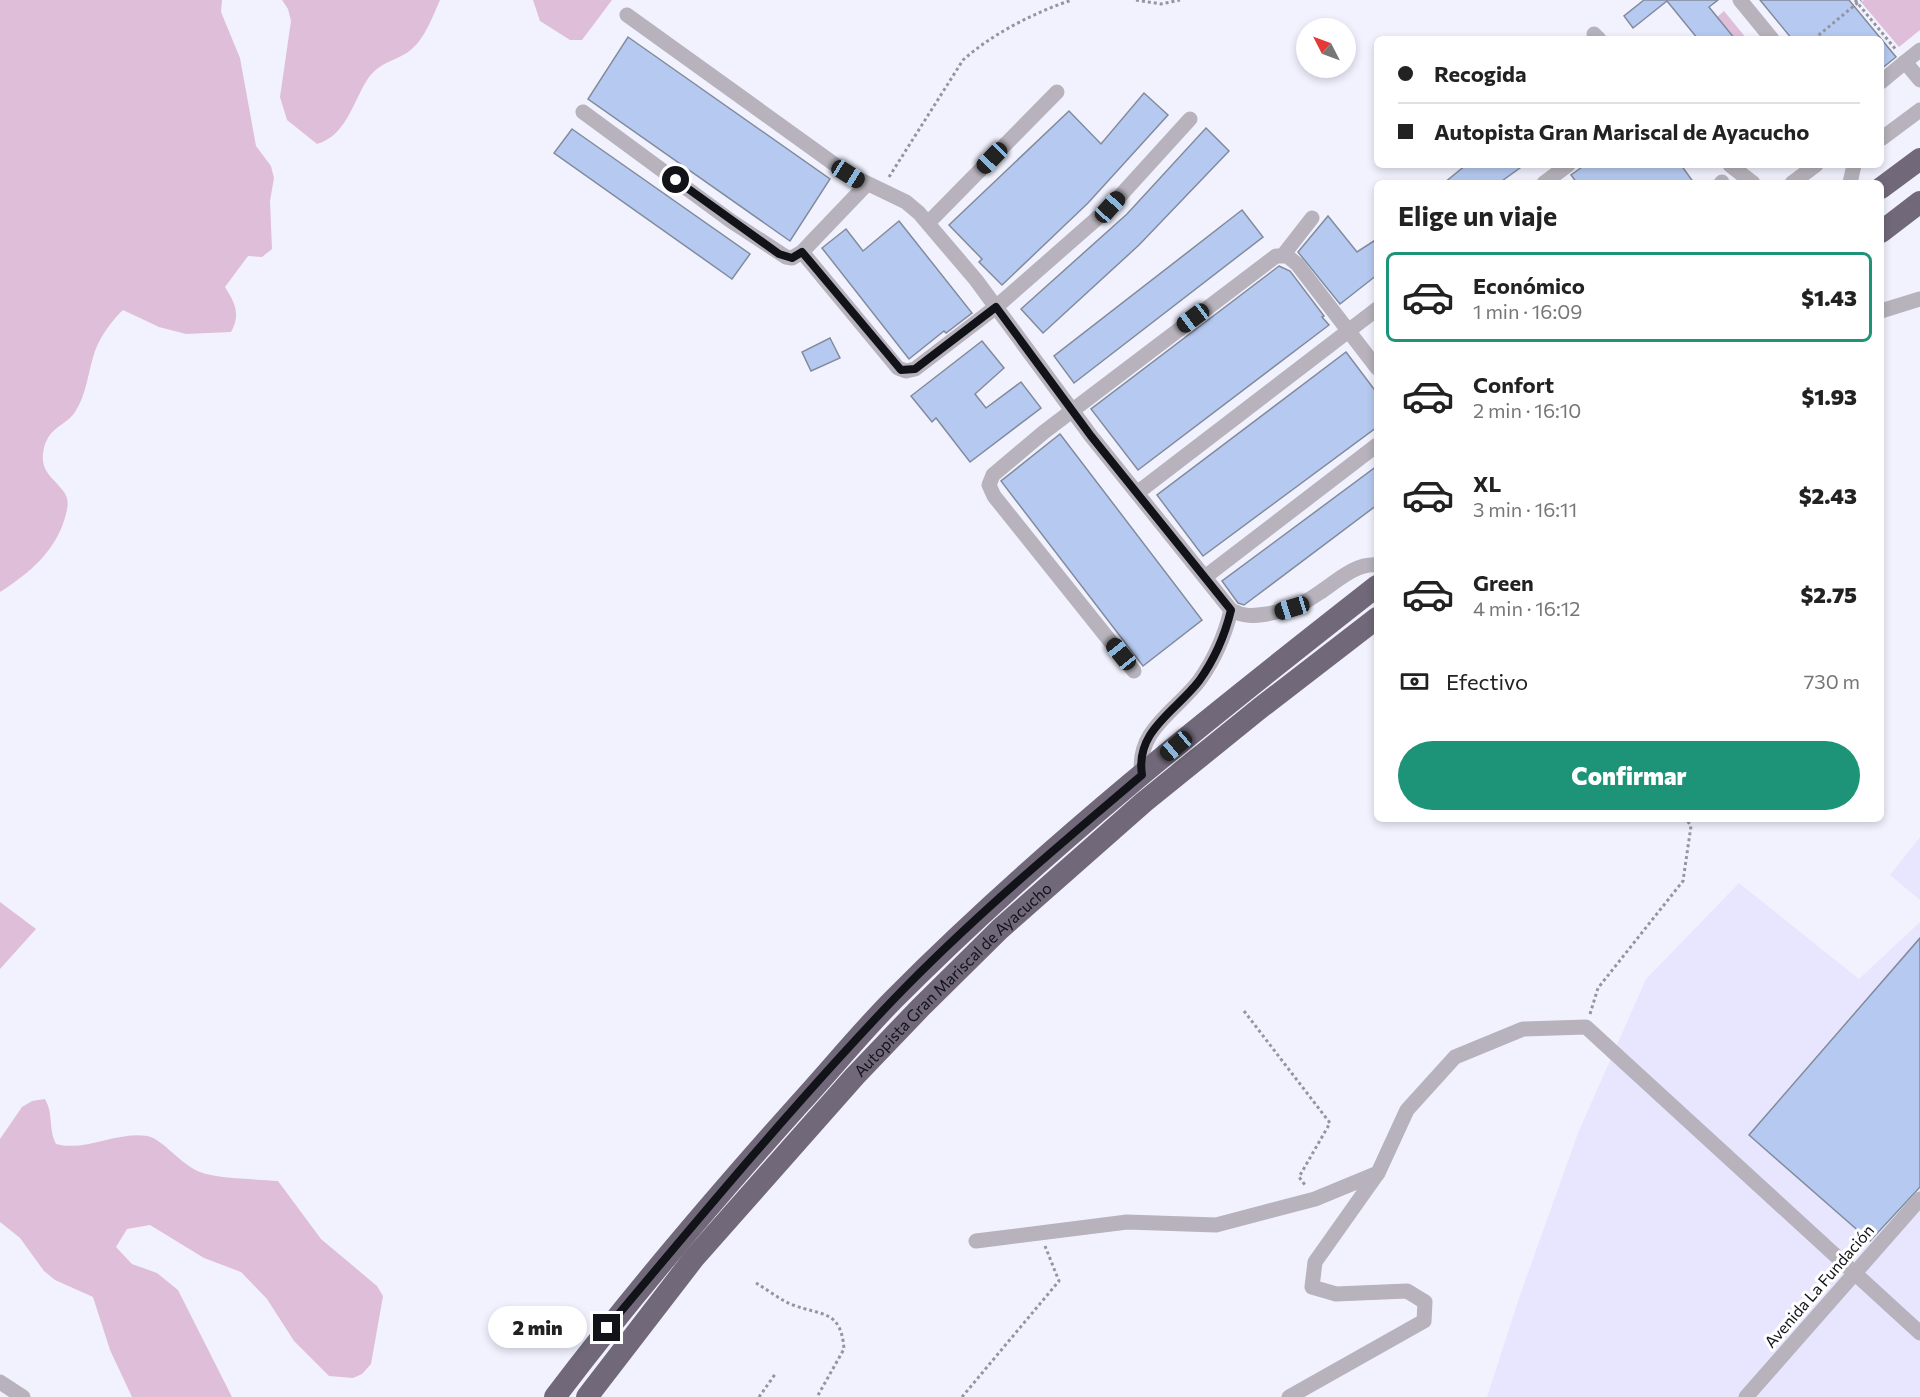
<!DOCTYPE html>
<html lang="es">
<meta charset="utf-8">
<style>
body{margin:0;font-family:Commissioner,sans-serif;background:#f2f2f2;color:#222;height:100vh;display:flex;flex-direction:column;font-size:22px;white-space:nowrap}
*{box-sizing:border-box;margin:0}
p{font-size:20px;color:#767676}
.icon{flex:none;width:33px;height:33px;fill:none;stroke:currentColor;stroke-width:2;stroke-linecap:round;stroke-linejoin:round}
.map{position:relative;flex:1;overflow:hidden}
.details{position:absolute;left:1374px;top:180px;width:510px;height:642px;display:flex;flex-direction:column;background:#fff;border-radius:9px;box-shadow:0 3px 9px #0003}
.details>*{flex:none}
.hud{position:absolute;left:1374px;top:36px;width:510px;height:132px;border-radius:9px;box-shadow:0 3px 9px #0003;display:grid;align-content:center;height:132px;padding:0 24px;background:#fff}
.needle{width:39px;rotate:312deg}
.fabs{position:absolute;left:1296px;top:18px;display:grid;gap:12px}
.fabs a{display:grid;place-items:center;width:60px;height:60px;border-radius:50%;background:#fff;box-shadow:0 3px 9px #0003;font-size:30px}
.end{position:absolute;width:27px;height:27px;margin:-14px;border:8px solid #121219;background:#fff;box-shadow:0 0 0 3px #fff}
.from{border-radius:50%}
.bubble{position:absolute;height:42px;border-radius:21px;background:#fff;box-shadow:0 3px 9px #0003;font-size:20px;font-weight:800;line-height:42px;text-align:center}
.car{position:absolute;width:18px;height:36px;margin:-18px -9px;border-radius:8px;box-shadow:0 0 4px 2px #0007;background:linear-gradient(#222 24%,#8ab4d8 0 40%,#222 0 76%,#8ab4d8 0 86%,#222 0)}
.hud b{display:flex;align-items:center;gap:21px;height:57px;font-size:22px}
.hud b+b{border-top:2px solid #e0e0e0}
.hud i{width:15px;height:15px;background:#222}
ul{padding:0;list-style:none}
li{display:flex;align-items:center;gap:18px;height:90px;margin:0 12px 9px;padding:0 12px;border:3px solid transparent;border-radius:9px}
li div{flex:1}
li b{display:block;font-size:22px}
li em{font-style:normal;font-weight:800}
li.active{border-color:#1d9478}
li>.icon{width:54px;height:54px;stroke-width:1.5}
h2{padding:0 24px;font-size:27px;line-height:72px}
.pay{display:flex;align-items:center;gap:15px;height:66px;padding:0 24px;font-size:22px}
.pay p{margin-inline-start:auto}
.action{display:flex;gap:12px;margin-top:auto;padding:12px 24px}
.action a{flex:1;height:69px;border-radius:36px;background:#1d9478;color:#fff;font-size:24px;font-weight:800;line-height:69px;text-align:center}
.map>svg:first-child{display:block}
</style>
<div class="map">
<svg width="1920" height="1397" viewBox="0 0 1920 1397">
<rect width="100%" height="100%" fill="#f2f2ff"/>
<!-- built -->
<g fill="#e7e6fe">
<path d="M1920,837V900L1890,875Z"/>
<path d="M1739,883L1859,979L1920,922V1397H1487L1520,1295L1578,1133L1646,979Z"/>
</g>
<!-- green -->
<g fill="#dfbed9">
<path d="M0,0H222L221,12L240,58L256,146L271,166L274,178L270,201L272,249L262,257L248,256L225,287C235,303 241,314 231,332L186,334L159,327L123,310C112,320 100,337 95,351C88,371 87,394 75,412C65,427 46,427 43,454C41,473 55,479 64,492C69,499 68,506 66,514C57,550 30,573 0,592Z"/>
<path d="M282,0H440C432,18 423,44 405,54C389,63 379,63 367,80C353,102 346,136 317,144L287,120L280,97L291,21L288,9Z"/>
<path d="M533,0H612L582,40H570L540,21Z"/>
<path d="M1864,0H1920V30L1899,47L1861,2Z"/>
<path d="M1724,11L1747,39H1735L1717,17Z"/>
<path d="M0,902L36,929L0,969Z"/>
<path d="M45,1099C54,1114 48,1129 56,1144C86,1152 117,1131 147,1136C163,1139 181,1165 200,1172C217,1179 258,1179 278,1181L321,1239L377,1286L383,1296L371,1364L362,1374L353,1378L329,1376L294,1341L267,1299L241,1272L204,1258L150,1225L127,1229L116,1247L132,1264L157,1273L178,1290L232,1397H132L110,1350L93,1297L55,1280L44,1271L20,1238L0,1222V1139L22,1107L32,1101Z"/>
</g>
<!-- building -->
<g fill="#b6caf1" stroke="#828b9d" stroke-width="1.5">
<path d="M1644,0H1718L1709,7L1735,39H1698L1667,1L1633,28L1624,16Z"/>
<path d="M1760,0H1849L1896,57L1881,69V39H1792Z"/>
<path d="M628,37L830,179L790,241L588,99Z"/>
<path d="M1144,93L1168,115L1088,203L1002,285L979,262L982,259L949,225L1069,111L1101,144Z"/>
<path d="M1206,128L1229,151L1139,245L1043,333L1021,309L1127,214Z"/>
<path d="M572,129L750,254L732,279L554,153Z"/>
<path d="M1466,165H1524L1499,183H1444Z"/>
<path d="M1585,165H1681L1694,183H1577L1571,175Z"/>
<path d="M1242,210L1263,237L1074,383L1054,356Z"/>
<path d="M1328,216L1357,252L1377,239V275L1340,304L1298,252Z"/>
<path d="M899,221L972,313L946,333L944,331L909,359L822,248L846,229L863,251Z"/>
<path d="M1279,266L1290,271L1324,316L1322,317L1329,325L1138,470L1091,409Z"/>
<path d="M830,338L840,358L811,371L802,352Z"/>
<path d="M982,341L1004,368L975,394L986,408L1021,382L1041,408L970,462L936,418L932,422L911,396Z"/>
<path d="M1346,352L1377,393V427L1203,556L1157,495Z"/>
<path d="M1060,434L1202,620L1143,666L1001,481Z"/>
<path d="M1377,466V505L1244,605L1238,603L1222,581Z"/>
<path d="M1920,938V1187L1870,1241L1749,1135Z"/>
</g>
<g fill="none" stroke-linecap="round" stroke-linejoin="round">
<!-- path -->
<g stroke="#9595a0" stroke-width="3" stroke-dasharray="3 3" stroke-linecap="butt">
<path d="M1136,0L1161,4L1180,0"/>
<path d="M1855,0L1897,51"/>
<path d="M1814,39L1861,0"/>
<path d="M889,177L963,60C992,34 1035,12 1072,0"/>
<path d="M1244,1011L1330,1123L1299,1177L1305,1185"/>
<path d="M1590,1014L1598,988L1683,881L1691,826L1686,819"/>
<path d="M756,1283C768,1290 780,1300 793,1305C823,1316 841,1310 844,1349L817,1397"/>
<path d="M759,1397L776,1373"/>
<path d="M962,1397L1059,1281L1045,1246"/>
</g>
<!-- minor -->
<g stroke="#b7b2bb" stroke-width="15">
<path d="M1740,0L1772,39"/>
<path d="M627,15L848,174L906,202L919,213L976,280L1091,436L1231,610C1244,617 1253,616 1267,614C1286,611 1304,604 1319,593C1336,582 1355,563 1377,565"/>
<path d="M1594,34L1599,39"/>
<path d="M1905,62L1920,50"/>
<path d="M1881,82L1905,62L1920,80"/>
<path d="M583,112L731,221L786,257L792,258L802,252L866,185"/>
<path d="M1881,139L1920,110"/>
<path d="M1730,165L1753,183"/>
<path d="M1544,183L1568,165"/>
<path d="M1721,183L1722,182"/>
<path d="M1792,183L1816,165"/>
<path d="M1850,183L1854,165"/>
<path d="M928,223L1057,92"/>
<path d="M802,252L898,368L906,371L915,369L996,307L1110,207L1190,119"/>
<path d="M1284,254L1312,218"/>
<path d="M1881,311L1920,299"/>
<path d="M1137,493L1377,309"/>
<path d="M1205,577L1377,445"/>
<path d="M1134,671L994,496L989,485L993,475L1044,432L1276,256H1287L1297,264L1377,368"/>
<path d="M1142,775C1135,731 1175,712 1199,681C1214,660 1225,635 1231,610"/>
<path d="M976,1241L1127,1222L1216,1225L1315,1199L1378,1173L1407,1110L1455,1057L1523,1029L1586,1027L1920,1333"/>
<path d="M0,1382L23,1397"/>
<path d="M1289,1397L1424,1321L1425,1302L1407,1291L1336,1294L1312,1287L1315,1262L1378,1173"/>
<path d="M1746,1397L1920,1199"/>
</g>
<!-- highway -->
<g stroke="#716879" stroke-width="22">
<path d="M1881,188L1920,159"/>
<path d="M1881,232L1920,202"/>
<path d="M555,1397C632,1295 716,1197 801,1102C832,1068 862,1031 895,998C1044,848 1211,716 1377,586"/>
<path id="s1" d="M587,1397L694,1258L855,1076L920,1008L1000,929L1144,802L1259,709L1377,618"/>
</g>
</g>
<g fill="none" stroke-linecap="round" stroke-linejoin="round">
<!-- route -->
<path stroke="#121219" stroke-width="8" d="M607,1328C700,1217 793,1105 893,1000C971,919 1057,847 1142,775C1135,731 1175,712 1199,681C1214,660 1225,635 1231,610L1091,436L996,307L915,369L901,370L802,252L792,258L779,254L676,180"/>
</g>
<g text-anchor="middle" stroke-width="6" stroke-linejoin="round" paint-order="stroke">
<!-- street labels -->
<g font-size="16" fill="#121219" stroke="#fff">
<text dy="6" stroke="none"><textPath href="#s1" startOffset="556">Autopista Gran Mariscal de Ayacucho</textPath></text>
<text transform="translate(1819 1286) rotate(-49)" y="6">Avenida La Fundación</text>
</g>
</g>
</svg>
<div class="fabs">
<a><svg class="needle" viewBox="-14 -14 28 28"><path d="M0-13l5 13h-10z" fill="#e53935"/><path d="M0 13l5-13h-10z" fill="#767676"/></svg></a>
</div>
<i class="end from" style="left:676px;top:180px"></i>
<i class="end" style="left:607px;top:1328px"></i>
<div class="bubble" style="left:488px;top:1306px;width:99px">2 min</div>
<i class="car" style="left:992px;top:158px;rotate:224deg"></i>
<i class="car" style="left:848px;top:174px;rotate:122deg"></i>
<i class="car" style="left:1110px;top:207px;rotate:42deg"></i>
<i class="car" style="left:1193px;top:318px;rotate:233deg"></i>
<i class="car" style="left:1292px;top:608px;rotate:253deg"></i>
<i class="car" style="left:1121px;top:654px;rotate:321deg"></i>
<i class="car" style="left:1176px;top:746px;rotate:230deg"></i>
<div class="hud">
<b><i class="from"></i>Recogida</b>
<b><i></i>Autopista Gran Mariscal de Ayacucho</b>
</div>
<section class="details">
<h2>Elige un viaje</h2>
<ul>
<li class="active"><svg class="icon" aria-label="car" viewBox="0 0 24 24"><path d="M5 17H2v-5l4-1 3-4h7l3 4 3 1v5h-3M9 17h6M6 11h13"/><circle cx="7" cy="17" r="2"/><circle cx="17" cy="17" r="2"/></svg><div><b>Económico</b><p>1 min · 16:09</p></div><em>$1.43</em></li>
<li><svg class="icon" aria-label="car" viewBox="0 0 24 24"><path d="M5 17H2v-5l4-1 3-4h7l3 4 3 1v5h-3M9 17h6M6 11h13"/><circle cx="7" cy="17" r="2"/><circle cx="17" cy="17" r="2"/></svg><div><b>Confort</b><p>2 min · 16:10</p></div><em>$1.93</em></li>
<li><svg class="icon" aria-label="car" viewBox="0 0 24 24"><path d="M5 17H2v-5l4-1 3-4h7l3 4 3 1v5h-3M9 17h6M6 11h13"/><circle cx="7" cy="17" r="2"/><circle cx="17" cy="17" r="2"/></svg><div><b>XL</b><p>3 min · 16:11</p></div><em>$2.43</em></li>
<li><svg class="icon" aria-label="car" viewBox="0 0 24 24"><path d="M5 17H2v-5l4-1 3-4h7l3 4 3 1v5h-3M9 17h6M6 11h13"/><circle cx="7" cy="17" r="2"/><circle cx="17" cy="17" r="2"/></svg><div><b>Green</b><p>4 min · 16:12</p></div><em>$2.75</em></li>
</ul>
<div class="pay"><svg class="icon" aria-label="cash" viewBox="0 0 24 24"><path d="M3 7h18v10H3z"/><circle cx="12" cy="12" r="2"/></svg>Efectivo<p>730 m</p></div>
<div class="action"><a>Confirmar</a></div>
</section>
</div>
